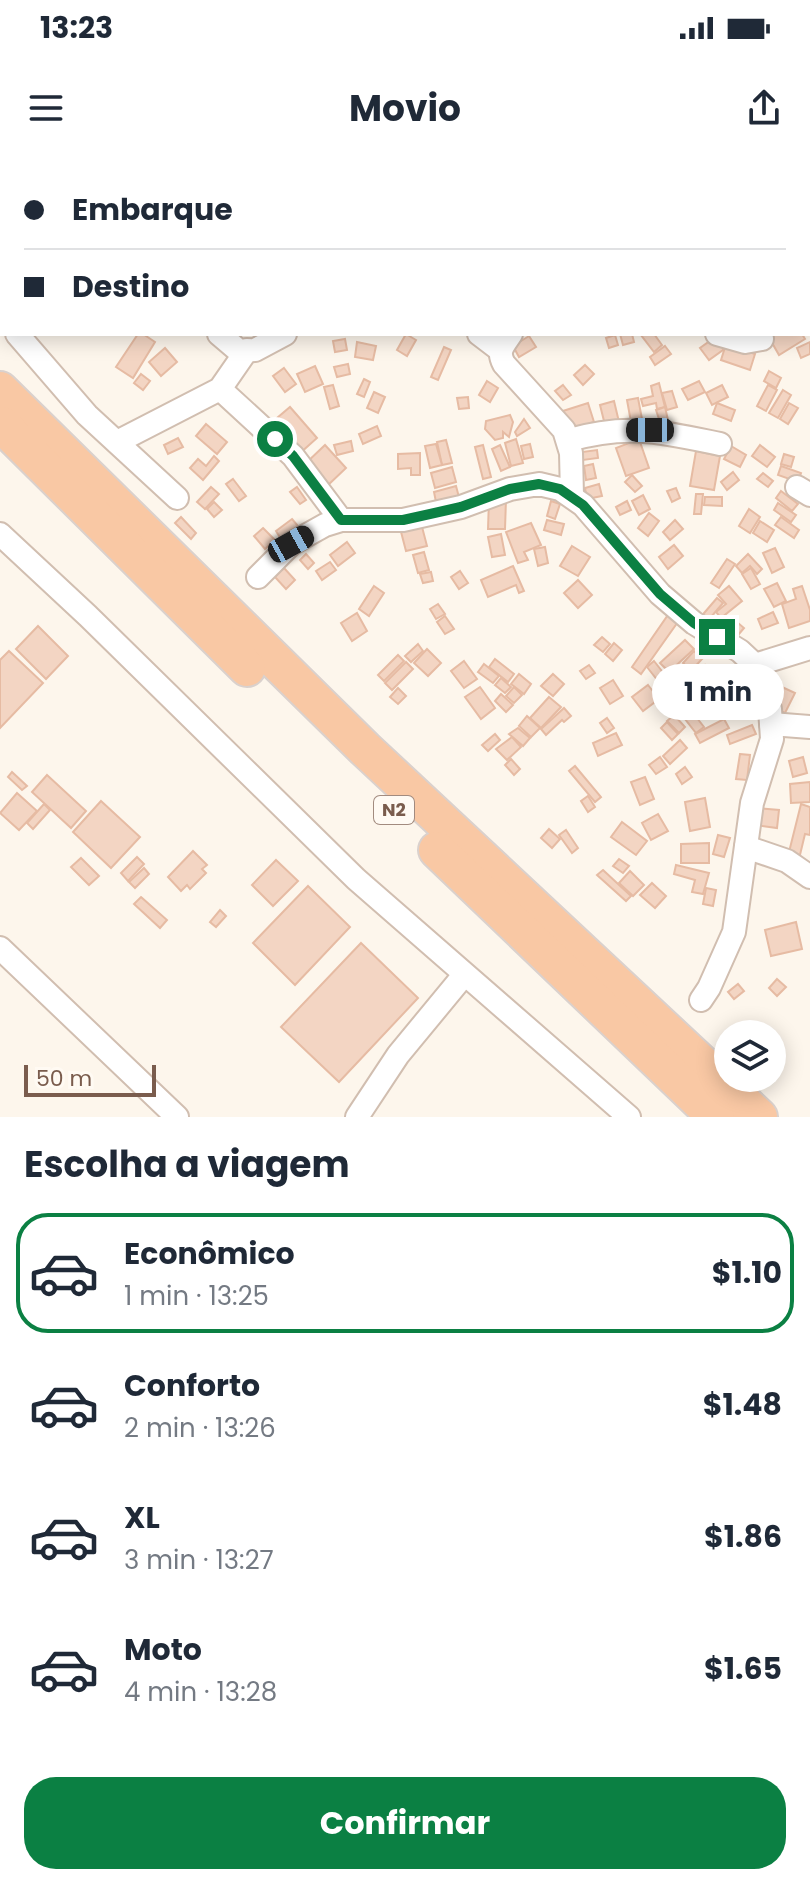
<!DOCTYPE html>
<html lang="pt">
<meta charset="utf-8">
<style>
body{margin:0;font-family:Poppins,sans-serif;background:#f6f6f7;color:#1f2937;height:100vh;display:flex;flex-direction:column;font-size:30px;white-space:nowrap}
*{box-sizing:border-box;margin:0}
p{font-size:26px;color:#747a83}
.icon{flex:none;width:44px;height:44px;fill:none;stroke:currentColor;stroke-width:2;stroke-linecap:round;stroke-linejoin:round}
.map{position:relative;height:957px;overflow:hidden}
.side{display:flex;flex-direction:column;background:#fff;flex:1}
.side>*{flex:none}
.guide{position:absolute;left:0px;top:0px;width:810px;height:176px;box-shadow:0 4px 20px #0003;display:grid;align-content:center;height:176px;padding:0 24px;background:#fff}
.fabs{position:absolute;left:714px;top:860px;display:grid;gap:16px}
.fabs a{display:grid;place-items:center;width:72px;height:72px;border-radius:50%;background:#fff;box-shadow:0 4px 20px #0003;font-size:40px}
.scale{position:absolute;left:24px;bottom:20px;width:132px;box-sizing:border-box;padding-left:8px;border:4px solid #7a5c4d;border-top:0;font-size:22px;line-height:28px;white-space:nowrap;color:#7a5c4d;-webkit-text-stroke:6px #fffaf3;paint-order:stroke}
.end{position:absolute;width:36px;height:36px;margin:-18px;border:10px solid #0b8043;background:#fff;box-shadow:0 0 0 4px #fff}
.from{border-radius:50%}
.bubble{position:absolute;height:56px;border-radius:28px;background:#fff;box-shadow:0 4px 20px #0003;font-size:26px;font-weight:700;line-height:56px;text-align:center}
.car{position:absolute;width:24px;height:48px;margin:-24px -12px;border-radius:10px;box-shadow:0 0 6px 2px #0007;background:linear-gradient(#222 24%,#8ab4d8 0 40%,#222 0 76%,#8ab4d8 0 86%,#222 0)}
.guide b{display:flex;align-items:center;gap:28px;height:76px;font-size:30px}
.guide b+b{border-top:2px solid #e0e1e3}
.guide i{width:20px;height:20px;background:#1f2937}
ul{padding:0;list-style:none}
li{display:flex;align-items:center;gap:24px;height:120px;margin:0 16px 12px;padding:0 8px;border:4px solid transparent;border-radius:32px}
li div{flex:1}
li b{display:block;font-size:30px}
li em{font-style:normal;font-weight:700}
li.current{border-color:#0b8043}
li>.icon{width:72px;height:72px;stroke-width:1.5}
h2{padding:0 24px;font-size:36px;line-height:96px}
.button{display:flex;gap:16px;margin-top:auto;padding:16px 24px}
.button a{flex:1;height:92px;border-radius:32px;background:#0b8043;color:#fff;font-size:32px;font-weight:700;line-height:92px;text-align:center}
.status{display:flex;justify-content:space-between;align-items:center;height:56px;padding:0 40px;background:#fff;direction:ltr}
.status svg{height:22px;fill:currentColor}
header{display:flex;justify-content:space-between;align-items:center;height:104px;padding:0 24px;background:#fff;font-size:36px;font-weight:700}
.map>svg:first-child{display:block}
</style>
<div class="status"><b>13:23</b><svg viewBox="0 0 49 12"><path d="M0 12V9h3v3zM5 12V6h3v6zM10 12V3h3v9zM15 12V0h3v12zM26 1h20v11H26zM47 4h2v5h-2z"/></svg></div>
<header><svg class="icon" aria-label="menu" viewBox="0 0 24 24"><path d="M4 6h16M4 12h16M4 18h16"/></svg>Movio<svg class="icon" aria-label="share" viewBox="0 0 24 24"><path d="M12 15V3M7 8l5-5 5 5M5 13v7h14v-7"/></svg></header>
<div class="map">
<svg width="810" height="957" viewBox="0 0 810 957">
<rect width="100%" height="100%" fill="#fdf6ec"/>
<!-- building -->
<g fill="#f3d5c3" stroke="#e6bba3" stroke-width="2">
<path d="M138,174H143L155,182L133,218L116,207Z"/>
<path d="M406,174L416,180L407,196L397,190Z"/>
<path d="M620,174H632L634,182L623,185Z"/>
<path d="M654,174L662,185L654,192L641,175Z"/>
<path d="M767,174H802L805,179L779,195Z"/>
<path d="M615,175L618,185L609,188L606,178Z"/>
<path d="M529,176L536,187L519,197L513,186Z"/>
<path d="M714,178L722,182L723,190L709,200L700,188Z"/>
<path d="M345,179L347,190L335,192L333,181Z"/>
<path d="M357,182L376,186L373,200L355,197Z"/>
<path d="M810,182V194L801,198L797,188Z"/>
<path d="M726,184L755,194L750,210L721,200Z"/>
<path d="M665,186L671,194L655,205L650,197Z"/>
<path d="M444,187L451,190L438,220L431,217Z"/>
<path d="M165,188L177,202L161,216L149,202Z"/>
<path d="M348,204L350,214L337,217L334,207Z"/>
<path d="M585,205L594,214L583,225L574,215Z"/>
<path d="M315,206L323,224L305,232L297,214Z"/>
<path d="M284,208L296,224L285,232L273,216Z"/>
<path d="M769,211L781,218L776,228L764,221Z"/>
<path d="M141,214L150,221L143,230L134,223Z"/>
<path d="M364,219L370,222L364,237L357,234Z"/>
<path d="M487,221L498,228L490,242L479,235Z"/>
<path d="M699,221L705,232L688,240L682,229Z"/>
<path d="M659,223L665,247L657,249L656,243L643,246L641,239L653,236L651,226Z"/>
<path d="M333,225L339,246L330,249L324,227Z"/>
<path d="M563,225L571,235L563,240L555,231Z"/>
<path d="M722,225L728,237L712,245L706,233Z"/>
<path d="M768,225L777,230L766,251L757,246Z"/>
<path d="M783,230L791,235L778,258L769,253Z"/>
<path d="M672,231L677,247L667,250L662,233Z"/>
<path d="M374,232L385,237L378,253L367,248Z"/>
<path d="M468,237L469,248L459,249L457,238Z"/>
<path d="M638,238L642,259L631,262L627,240Z"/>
<path d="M614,241L619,262L605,265L600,245Z"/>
<path d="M588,243L594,262L569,270L563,251Z"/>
<path d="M717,243L735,250L731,261L713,254Z"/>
<path d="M789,243L798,248L788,264L780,259Z"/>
<path d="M290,247L317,278L299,294L271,263Z"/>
<path d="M665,247L668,260L660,262L656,250Z"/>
<path d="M510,255L513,262L509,277L503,272V278L495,280L485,269L486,261Z"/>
<path d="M524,259L530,268L517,276L515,272Z"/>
<path d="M206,264L227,282L217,294L196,276Z"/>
<path d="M377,266L381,276L363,284L359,274Z"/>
<path d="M178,278L183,287L168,294L164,285Z"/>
<path d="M516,279L523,303L511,306L505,283Z"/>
<path d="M639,279L649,308L626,316L616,288Z"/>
<path d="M446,280L452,303L442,305L437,282Z"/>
<path d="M351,281L353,291L337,295L334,285Z"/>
<path d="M436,284L442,305L430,308L425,286Z"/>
<path d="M530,284L533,297L524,299L521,286Z"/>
<path d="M325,285L346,308L326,327L305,304Z"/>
<path d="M483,285L491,317L483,319L475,287Z"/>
<path d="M500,285L510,307L501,311L492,289Z"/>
<path d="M760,285L775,297L767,307L752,296Z"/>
<path d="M731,286L746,295L740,307L724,299Z"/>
<path d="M597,290L598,298L583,300L582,292Z"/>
<path d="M696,291L720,296L714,330L690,326Z"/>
<path d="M420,293V315H411V308L398,309V294Z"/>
<path d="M784,294L794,297L791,307L781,304Z"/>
<path d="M214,296L219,301L203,320L190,308L198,299L206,306Z"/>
<path d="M593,304L596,318L586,320L584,306Z"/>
<path d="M781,306L801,313L798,322L778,315Z"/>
<path d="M452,307L456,322L435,328L431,313Z"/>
<path d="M733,312L739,320L727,330L721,322Z"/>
<path d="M763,313L773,321L768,327L757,319Z"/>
<path d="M632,315L642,326L635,332L625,322Z"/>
<path d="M233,319L246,336L239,341L226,324Z"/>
<path d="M599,324L602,336L587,339L585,328Z"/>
<path d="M456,326L460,341L437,347L434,332Z"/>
<path d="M211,327L219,334L205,349L197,342Z"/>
<path d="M297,327L306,340L300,344L290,332Z"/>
<path d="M676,328L680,338L672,342L667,331Z"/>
<path d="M781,331L798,344L792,351L776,338Z"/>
<path d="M696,334H703L701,354H694Z"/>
<path d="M643,335L650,349L639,355L632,341Z"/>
<path d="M705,337H722V346L704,345Z"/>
<path d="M489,339H506L505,369H488Z"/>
<path d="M551,341L560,344L555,359L547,356Z"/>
<path d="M627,341L631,350L620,355L616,347Z"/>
<path d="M214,342L222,350L214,357L207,349Z"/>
<path d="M778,343L796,355L791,362L774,350Z"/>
<path d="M749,349L760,357L750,373L739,366Z"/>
<path d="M649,353L659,361L648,376L638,368Z"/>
<path d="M181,357L196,373L191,379L175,363Z"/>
<path d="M781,357L799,370L794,378L775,365Z"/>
<path d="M292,359L298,366L281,379L276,371Z"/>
<path d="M547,360L564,364L561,375L544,370Z"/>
<path d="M675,360L683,369L670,380L663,372Z"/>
<path d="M760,361L774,370L767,382L753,373Z"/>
<path d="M421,363L427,386L406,391L400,368Z"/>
<path d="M531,363L541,385L524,392L528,400L518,403L506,372Z"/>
<path d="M263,368L275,380L265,389L254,376Z"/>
<path d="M501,374L505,395L492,397L488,377Z"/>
<path d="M347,382L355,393L338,406L330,395Z"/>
<path d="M674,385L683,396L668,409L659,397Z"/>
<path d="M572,386L590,397L578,416L560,406Z"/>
<path d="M545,387L548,403L538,406L534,389Z"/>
<path d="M775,388L784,407L772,413L763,393Z"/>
<path d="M424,392L429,410L418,413L413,395Z"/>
<path d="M306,394L314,403L308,409L300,400Z"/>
<path d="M748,394L762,409L757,414L750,406L742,413L736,406Z"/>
<path d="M727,399L735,404L719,428L711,423Z"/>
<path d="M330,402L336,410L322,420L316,411Z"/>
<path d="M513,406L524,431L519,433L516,425L488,437L481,420Z"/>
<path d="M284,408L295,420L286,429L275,417Z"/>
<path d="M751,408L760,424L751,429L742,414Z"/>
<path d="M460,411L468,423L459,429L451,417Z"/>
<path d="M431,412L433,421L423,423L420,414Z"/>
<path d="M578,420L592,435L578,448L564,433Z"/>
<path d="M777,423L786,441L774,447L764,429Z"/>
<path d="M374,426L384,433L369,456L359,449Z"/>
<path d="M729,426L742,441L721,458L716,452L726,444L718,435Z"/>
<path d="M802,426L810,450V461L789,468L782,444L796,439L793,429Z"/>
<path d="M717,438L723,443L705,464L699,459Z"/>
<path d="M438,444L445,454L436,459L430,449Z"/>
<path d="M670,452L680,459L641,514L632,507Z"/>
<path d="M773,452L778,463L762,469L758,459Z"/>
<path d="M357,453L367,471L352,481L341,463Z"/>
<path d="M445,456L454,469L445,474L437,462Z"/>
<path d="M731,457L744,468L733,481L720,470Z"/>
<path d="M38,466L68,496L46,519L16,489Z"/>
<path d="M602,477L610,484L603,492L594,485Z"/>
<path d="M685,480L694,489L669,512L660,503Z"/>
<path d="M614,483L622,490L613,501L605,494Z"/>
<path d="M418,484L423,491L411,502L405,496Z"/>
<path d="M427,489L441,503L428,516L414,503Z"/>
<path d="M9,491L43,523L0,568V500Z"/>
<path d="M694,491L702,499L691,511L683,503Z"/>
<path d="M398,495L404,501L384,521L378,515Z"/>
<path d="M495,499L514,514L508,522L489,507Z"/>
<path d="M464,501L477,519L464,528L451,511Z"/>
<path d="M654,501L676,529L669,535L647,507Z"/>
<path d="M406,502L413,509L392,530L385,523Z"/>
<path d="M484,504L499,516L493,523L478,512Z"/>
<path d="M589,505L595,513L586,519L580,511Z"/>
<path d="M680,505L686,511L680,516L684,520L679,525L669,515Z"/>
<path d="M705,505L712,514L691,531L684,523Z"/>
<path d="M519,514L531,524L524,534L511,524Z"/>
<path d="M553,514L564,524L553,536L541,526Z"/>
<path d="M712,515L717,520L696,538L691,533Z"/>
<path d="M501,518L511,527L505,533L495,525Z"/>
<path d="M613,520L623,536L610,544L600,528Z"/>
<path d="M648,525L659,539L643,551L632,537Z"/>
<path d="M716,526L726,539L719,544L709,531Z"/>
<path d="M480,527L495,548L481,559L465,537Z"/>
<path d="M514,527L522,535L514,543L506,536Z"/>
<path d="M782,527L795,533L785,553L772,547Z"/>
<path d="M398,528L406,536L398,544L390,537Z"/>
<path d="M501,534L513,545L506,552L495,541Z"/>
<path d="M549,537L561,547L541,568L530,558Z"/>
<path d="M682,539L704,567L696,573L674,545Z"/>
<path d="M564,548L571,556L564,562L562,560L546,575L541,569Z"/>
<path d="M674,555L685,567L679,573L667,561Z"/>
<path d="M527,556L540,568L531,577L519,566Z"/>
<path d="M607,558L614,568L607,573L600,563Z"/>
<path d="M724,559L729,568L700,583L695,574Z"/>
<path d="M667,562L678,574L672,580L661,568Z"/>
<path d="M752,565L756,574L730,584L727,575Z"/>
<path d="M518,568L530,578L523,586L509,574Z"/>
<path d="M616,573L622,585L598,596L593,583Z"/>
<path d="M495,574L500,580L488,591L482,585Z"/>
<path d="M512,577L521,587L507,600L496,589Z"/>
<path d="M680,580L687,588L670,604L663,596Z"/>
<path d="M740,594L750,595L747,620L736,619Z"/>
<path d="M660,597L667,607L656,614L649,605Z"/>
<path d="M803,597L807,613L793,617L789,601Z"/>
<path d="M511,599L520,609L514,615L505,605Z"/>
<path d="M575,606L601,637L595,642L569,611Z"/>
<path d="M685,607L692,617L682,624L676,614Z"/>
<path d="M12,612L27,626L22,630L8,617Z"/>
<path d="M47,615L86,651L71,668L32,632Z"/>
<path d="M645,617L654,639L640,645L631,622Z"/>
<path d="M810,622V642L791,643L790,624Z"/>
<path d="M17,633L37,651L19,670L0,653Z"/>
<path d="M588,636L595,647L588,652L581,641Z"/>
<path d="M705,638L710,667L690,671L685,642Z"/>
<path d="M101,641L140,677L111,708L73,672Z"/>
<path d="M44,644L50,650L33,669L27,663Z"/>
<path d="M801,644L810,647V675L805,674L799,699L788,696Z"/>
<path d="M757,648L779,650L777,668L755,665Z"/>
<path d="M658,654L668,671L651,680L642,663Z"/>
<path d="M622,662L647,681L636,695L611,677Z"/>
<path d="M549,669L560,679L552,688L541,678Z"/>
<path d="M566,670L578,688L572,693L559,675Z"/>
<path d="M718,675L730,678L724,697L713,694Z"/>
<path d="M709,683V703H681V684Z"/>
<path d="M193,691L207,705L202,709L206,713L190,729L187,725L181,731L168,717Z"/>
<path d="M137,697L144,704L128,721L121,713Z"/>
<path d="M81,698L99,716L89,725L71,707Z"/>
<path d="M619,699L629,706L623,713L613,706Z"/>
<path d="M276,700L298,721L273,746L252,725Z"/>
<path d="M676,705L709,713L703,734L692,732L695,720L674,714Z"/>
<path d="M144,708L149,714L135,728L129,722Z"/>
<path d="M603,710L631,736L626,741L597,715Z"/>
<path d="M630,711L644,725L633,736L619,723Z"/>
<path d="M652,723L666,736L655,748L640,735Z"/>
<path d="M308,726L350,767L295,825L253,783Z"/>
<path d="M706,728L716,730L713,746L703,744Z"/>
<path d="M141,737L167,760L160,768L134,744Z"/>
<path d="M220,750L226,756L216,767L210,762Z"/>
<path d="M796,762L802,789L771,796L765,770Z"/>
<path d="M361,783L418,838L339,922L281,867Z"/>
<path d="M777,819L786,827L777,836L769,828Z"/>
<path d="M738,824L744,831L734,839L728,832Z"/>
</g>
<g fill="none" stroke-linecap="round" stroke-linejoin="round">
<defs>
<g id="minor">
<path d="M688,0L689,2"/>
<path d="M79,2L81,0"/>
<path d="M366,2L367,0"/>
<path d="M0,63L2,61"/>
<path d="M0,154L2,156"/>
<path d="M17,174L87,255L177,338"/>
<path d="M219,174L239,191L255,190L285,174"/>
<path d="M479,174L500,190"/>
<path d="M511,174C503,186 497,191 504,204L564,270L571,293L572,336"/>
<path d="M717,174L745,182L762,179L761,174"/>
<path d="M220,229L293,296L341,360"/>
<path d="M569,280C628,263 662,272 720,284"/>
<path d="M117,282L220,229L247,190"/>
<path d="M797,327L810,335"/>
<path d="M0,374L88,456L356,719L629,957"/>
<path d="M258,417L291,384L325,365L341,360H403L461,347L510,329L539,324L560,329L583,345L660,434L694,463L740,491L755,505L770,549L772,579L752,643L734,772L709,828L701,840"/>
<path d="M755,505L810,488"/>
<path d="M771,564L810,567"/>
<path d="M746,687L787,701L810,717"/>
<path d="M0,788L177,957"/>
<path d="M357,957L398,895L464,815"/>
</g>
<g id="trunk">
<path d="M0,230L365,589L759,957"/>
<path d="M2,265L247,508"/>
<path d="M437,690L716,957"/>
</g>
</defs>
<!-- minor casing -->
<use href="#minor" stroke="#d1beb0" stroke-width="26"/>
<!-- trunk casing -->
<use href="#trunk" stroke="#dad1cd" stroke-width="40"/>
<!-- minor -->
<use href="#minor" stroke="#fff" stroke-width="22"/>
<!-- trunk -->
<use href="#trunk" stroke="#f9c8a4" stroke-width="36"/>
</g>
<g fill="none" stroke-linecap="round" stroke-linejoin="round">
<!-- route -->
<path stroke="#0b8043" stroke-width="10" d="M275,279L293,296L341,360H403L461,347L510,329L539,324L560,329L583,345L660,434L694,463L717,477"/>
</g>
<g text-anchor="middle" stroke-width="8" stroke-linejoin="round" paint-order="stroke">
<!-- shield labels -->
<rect fill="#fffaf3" stroke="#a28b7f" stroke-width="2" x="374" y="636" width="40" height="28" rx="6"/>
<g font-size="18" font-weight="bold" fill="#7a5c4d">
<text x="394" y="656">N2</text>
</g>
</g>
</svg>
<div class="fabs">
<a><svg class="icon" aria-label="layers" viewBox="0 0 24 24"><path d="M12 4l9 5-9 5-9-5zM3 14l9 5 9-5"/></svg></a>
</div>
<div class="scale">50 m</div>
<i class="end from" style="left:275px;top:279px"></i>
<i class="end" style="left:717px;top:477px"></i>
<div class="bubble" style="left:652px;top:504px;width:132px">1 min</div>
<i class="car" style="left:650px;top:270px;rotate:270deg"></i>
<i class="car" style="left:291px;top:384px;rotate:61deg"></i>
<div class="guide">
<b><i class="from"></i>Embarque</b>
<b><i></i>Destino</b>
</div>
</div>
<section class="side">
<h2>Escolha a viagem</h2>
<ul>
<li class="current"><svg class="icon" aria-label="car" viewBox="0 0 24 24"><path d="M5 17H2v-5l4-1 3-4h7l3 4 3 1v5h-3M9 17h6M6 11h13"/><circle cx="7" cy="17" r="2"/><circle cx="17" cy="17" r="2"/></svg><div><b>Econômico</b><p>1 min · 13:25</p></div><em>$1.10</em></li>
<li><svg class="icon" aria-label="car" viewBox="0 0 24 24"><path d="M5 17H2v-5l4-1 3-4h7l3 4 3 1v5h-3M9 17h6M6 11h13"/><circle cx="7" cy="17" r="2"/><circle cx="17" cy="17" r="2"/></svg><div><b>Conforto</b><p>2 min · 13:26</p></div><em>$1.48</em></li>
<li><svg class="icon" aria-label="car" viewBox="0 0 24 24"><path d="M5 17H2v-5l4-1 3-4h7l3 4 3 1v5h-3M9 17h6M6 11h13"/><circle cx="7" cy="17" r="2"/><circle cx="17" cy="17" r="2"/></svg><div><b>XL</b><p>3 min · 13:27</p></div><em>$1.86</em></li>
<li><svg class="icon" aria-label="car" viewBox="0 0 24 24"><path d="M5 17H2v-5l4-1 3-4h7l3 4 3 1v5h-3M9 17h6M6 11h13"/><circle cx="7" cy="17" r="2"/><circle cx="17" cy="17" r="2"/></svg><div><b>Moto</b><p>4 min · 13:28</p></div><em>$1.65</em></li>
</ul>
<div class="button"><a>Confirmar</a></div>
</section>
